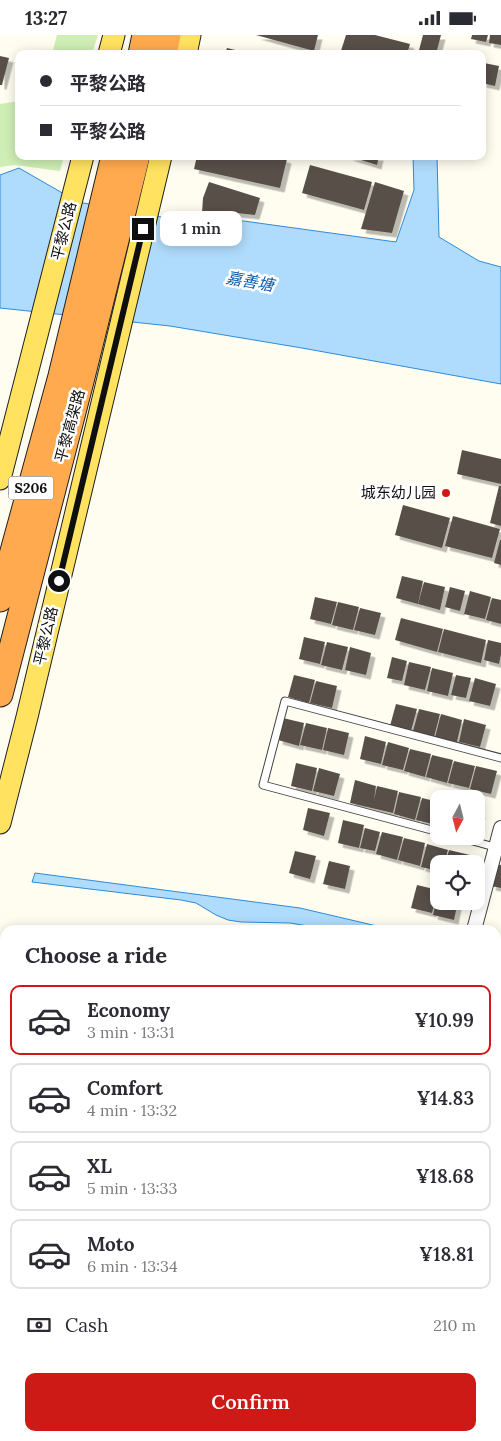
<!DOCTYPE html>
<meta charset="utf-8">
<style>
body{margin:0;font-family:Lora,"Noto Sans SC",serif;background:#f7f7f7;color:#2b2b33;height:100vh;display:flex;flex-direction:column;font-size:19px;white-space:nowrap}
*{box-sizing:border-box;margin:0}
p{font-size:16px;color:#7c7c81}
.icon{flex:none;width:28px;height:28px;fill:none;stroke:currentColor;stroke-width:2;stroke-linecap:round;stroke-linejoin:round}
.map{position:relative;flex:1;overflow:hidden}
.drawer{position:absolute;left:0px;top:890px;width:501px;height:516px;display:flex;flex-direction:column;background:#fff;border-radius:15px 15px 0 0;box-shadow:0 2px 12px #0003}
.drawer>*{flex:none}
.banner{position:absolute;left:15px;top:15px;width:471px;height:110px;border-radius:10px;box-shadow:0 2px 12px #0003;display:grid;align-content:center;height:110px;padding:0 25px;background:#fff}
.needle{width:32px;rotate:187deg}
.controls{position:absolute;left:430px;top:755px;display:grid;gap:10px}
.controls a{display:grid;place-items:center;width:55px;height:55px;border-radius:10px;background:#fff;box-shadow:0 2px 12px #0003;font-size:25px}
.end{position:absolute;width:22px;height:22px;margin:-11px;border:6px solid #0f0f0f;background:#fff;box-shadow:0 0 0 2px #fff}
.from{border-radius:50%}
.bubble{position:absolute;height:35px;border-radius:10px;background:#fff;box-shadow:0 2px 12px #0003;font-size:16px;font-weight:600;line-height:35px;text-align:center}
.banner b{display:flex;align-items:center;gap:18px;height:48px;font-size:19px}
.banner b+b{border-top:1px solid #e1e1e2}
.banner i{width:12px;height:12px;background:#2b2b33}
ul{padding:0;list-style:none}
li{display:flex;align-items:center;gap:15px;height:70px;margin:0 10px 8px;padding:0 15px;border:2px solid #e1e1e2;border-radius:10px}
li div{flex:1}
li b{display:block;font-size:19px}
li em{font-style:normal;font-weight:600}
li.current{border-color:#ce1a17}
li>.icon{width:45px;height:45px;stroke-width:1.5}
h2{padding:0 25px;font-size:22px;line-height:60px}
.pay{display:flex;align-items:center;gap:12px;height:55px;padding:0 25px;font-size:19px}
.pay p{margin-inline-start:auto}
.button{display:flex;gap:10px;margin-top:auto;padding:10px 25px}
.button a{flex:1;height:58px;border-radius:10px;background:#ce1a17;color:#fff;font-size:20px;font-weight:600;line-height:58px;text-align:center}
.status{display:flex;justify-content:space-between;align-items:center;height:35px;padding:0 25px;background:#fff;direction:ltr}
.status svg{height:14px;fill:currentColor}
.map>svg:first-child{display:block}
</style>
<div class="status"><b>13:27</b><svg viewBox="0 0 49 12"><path d="M0 12V9h3v3zM5 12V6h3v6zM10 12V3h3v9zM15 12V0h3v12zM26 1h20v11H26zM47 4h2v5h-2z"/></svg></div>
<div class="map">
<svg width="501" height="1406" viewBox="0 0 501 1406">
<defs>
<filter id="shadow"><feDropShadow dx="4.5" dy="4.5" stdDeviation="0" flood-color="#0004"/></filter>
</defs>
<rect width="100%" height="100%" fill="#fffdf0"/>
<!-- green -->
<g fill="#cfeeb5">
<path d="M57,0H98L92,19H52Z"/>
<path d="M19,66V121H64L60,136L15,130L0,132V69Z"/>
</g>
<!-- water -->
<g fill="#afdbfc" stroke="#2e8bdb">
<path d="M413,121H437L439,202L479,226L501,232V349L302,313L170,291L0,273V140L19,133L78,167L200,189L229,184L396,207L414,155Z"/>
<path d="M35,838L300,873L394,895H331L290,888L241,887L228,885L216,880L196,868L181,865L32,847Z"/>
</g>
<!-- building -->
<g fill="#59504a" filter="url(#shadow)">
<path d="M256,0H318L314,16Z"/>
<path d="M346,0H375L410,9L407,19H340Z"/>
<path d="M423,0H441L436,19H418Z"/>
<path d="M472,0H488L486,7L471,4Z"/>
<path d="M490,0H501V10L489,8Z"/>
<path d="M227,13L248,18V19H225Z"/>
<path d="M0,21L9,23L2,50H0Z"/>
<path d="M484,28L499,31L495,51L482,48Z"/>
<path d="M197,121H276L287,124L280,153L194,134Z"/>
<path d="M348,121H379L377,130Z"/>
<path d="M310,130L372,147L364,175L302,158Z"/>
<path d="M209,147L260,163L255,180L227,177L202,178L203,163Z"/>
<path d="M375,147L404,156L392,198L361,194Z"/>
<path d="M462,415L501,424V449L457,439Z"/>
<path d="M499,451H501V491L490,488Z"/>
<path d="M403,470L450,483L442,513L395,500Z"/>
<path d="M453,481L500,494L492,523L445,511Z"/>
<path d="M500,505H501V530L494,528Z"/>
<path d="M402,541L423,546L418,569L396,563Z"/>
<path d="M424,547L445,552L440,575L418,569Z"/>
<path d="M450,552L465,556L460,576L445,572Z"/>
<path d="M470,556L491,562L485,584L464,579Z"/>
<path d="M315,562L337,567L331,589L310,584Z"/>
<path d="M492,563L501,565V589L486,585Z"/>
<path d="M338,567L359,572L353,595L332,590Z"/>
<path d="M360,573L381,578L375,600L354,595Z"/>
<path d="M401,583L443,594L437,617L395,605Z"/>
<path d="M444,594L486,605L481,628L438,617Z"/>
<path d="M304,602L325,607L320,629L299,624Z"/>
<path d="M488,605L501,608V619L499,629L484,625Z"/>
<path d="M327,607L348,612L342,635L321,630Z"/>
<path d="M350,612L371,618L366,640L345,635Z"/>
<path d="M392,622L407,626L402,646L387,643Z"/>
<path d="M409,627L431,632L425,655L404,650Z"/>
<path d="M432,633L453,638L448,661L427,656Z"/>
<path d="M294,640L315,645L309,668L288,662Z"/>
<path d="M456,640L471,643L466,663L451,660Z"/>
<path d="M475,643L496,649L490,671L469,666Z"/>
<path d="M316,646L337,651L332,673L310,668Z"/>
<path d="M396,669L417,674L411,696L390,691Z"/>
<path d="M419,674L440,679L434,702L413,696Z"/>
<path d="M441,679L462,685L457,707L435,702Z"/>
<path d="M283,683L304,688L299,711L278,705Z"/>
<path d="M464,684L486,690L480,712L459,707Z"/>
<path d="M306,688L327,693L322,715L300,710Z"/>
<path d="M328,693L349,698L344,720L323,715Z"/>
<path d="M365,701L386,707L381,729L360,724Z"/>
<path d="M388,707L409,713L403,735L382,730Z"/>
<path d="M410,714L431,719L425,742L404,736Z"/>
<path d="M432,720L453,725L447,748L426,742Z"/>
<path d="M454,726L475,731L469,753L448,748Z"/>
<path d="M296,728L317,733L312,756L291,751Z"/>
<path d="M476,731L497,736L491,759L470,754Z"/>
<path d="M319,733L340,739L334,761L313,756Z"/>
<path d="M355,745L376,751L374,765L377,751L398,756L393,778L350,768Z"/>
<path d="M399,757L421,762L415,785L394,779Z"/>
<path d="M422,763L439,767V785L437,790L416,785Z"/>
<path d="M308,773L330,778L324,801L303,795Z"/>
<path d="M476,777L481,778L477,793H476Z"/>
<path d="M343,785L364,790L359,813L338,808Z"/>
<path d="M365,793L380,797L375,816L360,813Z"/>
<path d="M382,797L403,802L397,825L376,819Z"/>
<path d="M404,803L425,808L420,831L398,825Z"/>
<path d="M427,809L448,815L444,829H439V836L421,832Z"/>
<path d="M449,815L470,820L468,829H445Z"/>
<path d="M295,816L316,821L310,844L289,838Z"/>
<path d="M329,826L350,831L345,854L323,849Z"/>
<path d="M497,829L501,830V853L491,851Z"/>
<path d="M417,850L438,855L432,878L411,873Z"/>
<path d="M438,858L439,866H458L454,885L433,880Z"/>
<path d="M496,1023L501,1025V1041L496,1040Z"/>
<path d="M496,1068L501,1069L497,1086H496Z"/>
<path d="M496,1109L501,1110V1127L496,1125Z"/>
<path d="M496,1197L501,1198V1215L496,1214Z"/>
<path d="M496,1239L501,1240V1256L496,1255Z"/>
<path d="M496,1323L501,1324V1341L496,1340Z"/>
<path d="M96,1401H105L114,1404L113,1406H95Z"/>
</g>
<g fill="none" stroke-linecap="round" stroke-linejoin="round">
<defs>
<g id="lane">
<path d="M439,797L263,750L285,666L501,723"/>
<path d="M455,801L498,813"/>
</g>
<g id="street">
<path d="M474,895L501,793"/>
<path d="M496,948L501,949"/>
<path d="M338,1406L339,1401"/>
</g>
<g id="primary">
<path d="M109,19L114,0"/>
<path d="M186,19L190,0"/>
<path d="M0,444L83,121"/>
<path d="M0,788L27,682L161,121"/>
</g>
<g id="highway">
<path d="M141,19L145,0"/>
<path d="M164,19L168,0"/>
<path d="M0,564L61,341L114,121"/>
<path d="M0,659L81,346L137,121"/>
</g>
</defs>
<!-- lane casing -->
<use href="#lane" stroke="#424242" stroke-width="9"/>
<!-- street casing -->
<use href="#street" stroke="#424242" stroke-width="16"/>
<!-- primary casing -->
<use href="#primary" stroke="#202020" stroke-width="23"/>
<!-- highway casing -->
<use href="#highway" stroke="#202020" stroke-width="27"/>
<!-- lane -->
<use href="#lane" stroke="#fff" stroke-width="7"/>
<!-- street -->
<use href="#street" stroke="#fff" stroke-width="14"/>
<!-- primary -->
<use href="#primary" stroke="#ffe260" stroke-width="21"/>
<!-- highway -->
<use href="#highway" stroke="#ffaa4e" stroke-width="25"/>
</g>
<g fill="none" stroke-linecap="round" stroke-linejoin="round">
<!-- route -->
<path stroke="#0f0f0f" stroke-width="6" d="M59,546L143,194"/>
</g>
<!-- markers -->
<circle fill="#ce1a17" stroke="#fff" stroke-width="2" cx="446" cy="458" r="5"/>
<g text-anchor="middle" stroke-width="5" stroke-linejoin="round" paint-order="stroke">
<!-- shield labels -->
<rect fill="#fff" stroke="#575757" stroke-width="1" x="8.5" y="441.5" width="45" height="23" rx="4"/>
<g font-size="14" font-weight="bold" fill="#0f0f0f">
<text x="31" y="458">S206</text>
</g>
<!-- street labels -->
<g font-size="15" fill="#0f0f0f" stroke="#fff">
<text transform="translate(64 196) rotate(-76)" y="5">平黎公路</text>
<text transform="translate(70 391) rotate(-75)" y="5">平黎高架路</text>
<text transform="translate(46 601) rotate(-77)" y="5">平黎公路</text>
</g>
<!-- poi labels -->
<g font-size="15" fill="#0f0f0f" stroke="#fff" text-anchor="end">
<text x="436" y="463">城东幼儿园</text>
</g>
<!-- water labels -->
<g font-size="16" font-style="italic" fill="#0a5cae" stroke="#fff">
<text transform="translate(250 246) rotate(10)" y="6">嘉善塘</text>
</g>
</g>
</svg>
<div class="controls">
<a><svg class="needle" viewBox="-14 -14 28 28"><path d="M0-13l5 13h-10z" fill="#e53935"/><path d="M0 13l5-13h-10z" fill="#7c7c81"/></svg></a>
<a><svg class="icon" aria-label="locate" viewBox="0 0 24 24"><circle cx="12" cy="12" r="6"/><path d="M12 2v4M12 18v4M2 12h4M18 12h4"/></svg></a>
</div>
<i class="end from" style="left:59px;top:546px"></i>
<i class="end" style="left:143px;top:194px"></i>
<div class="bubble" style="left:160px;top:176px;width:82px">1 min</div>
<div class="banner">
<b><i class="from"></i>平黎公路</b>
<b><i></i>平黎公路</b>
</div>
<section class="drawer">
<h2>Choose a ride</h2>
<ul>
<li class="current"><svg class="icon" aria-label="car" viewBox="0 0 24 24"><path d="M5 17H2v-5l4-1 3-4h7l3 4 3 1v5h-3M9 17h6M6 11h13"/><circle cx="7" cy="17" r="2"/><circle cx="17" cy="17" r="2"/></svg><div><b>Economy</b><p>3 min · 13:31</p></div><em>¥10.99</em></li>
<li><svg class="icon" aria-label="car" viewBox="0 0 24 24"><path d="M5 17H2v-5l4-1 3-4h7l3 4 3 1v5h-3M9 17h6M6 11h13"/><circle cx="7" cy="17" r="2"/><circle cx="17" cy="17" r="2"/></svg><div><b>Comfort</b><p>4 min · 13:32</p></div><em>¥14.83</em></li>
<li><svg class="icon" aria-label="car" viewBox="0 0 24 24"><path d="M5 17H2v-5l4-1 3-4h7l3 4 3 1v5h-3M9 17h6M6 11h13"/><circle cx="7" cy="17" r="2"/><circle cx="17" cy="17" r="2"/></svg><div><b>XL</b><p>5 min · 13:33</p></div><em>¥18.68</em></li>
<li><svg class="icon" aria-label="car" viewBox="0 0 24 24"><path d="M5 17H2v-5l4-1 3-4h7l3 4 3 1v5h-3M9 17h6M6 11h13"/><circle cx="7" cy="17" r="2"/><circle cx="17" cy="17" r="2"/></svg><div><b>Moto</b><p>6 min · 13:34</p></div><em>¥18.81</em></li>
</ul>
<div class="pay"><svg class="icon" aria-label="cash" viewBox="0 0 24 24"><path d="M3 7h18v10H3z"/><circle cx="12" cy="12" r="2"/></svg>Cash<p>210 m</p></div>
<div class="button"><a>Confirm</a></div>
</section>
</div>
